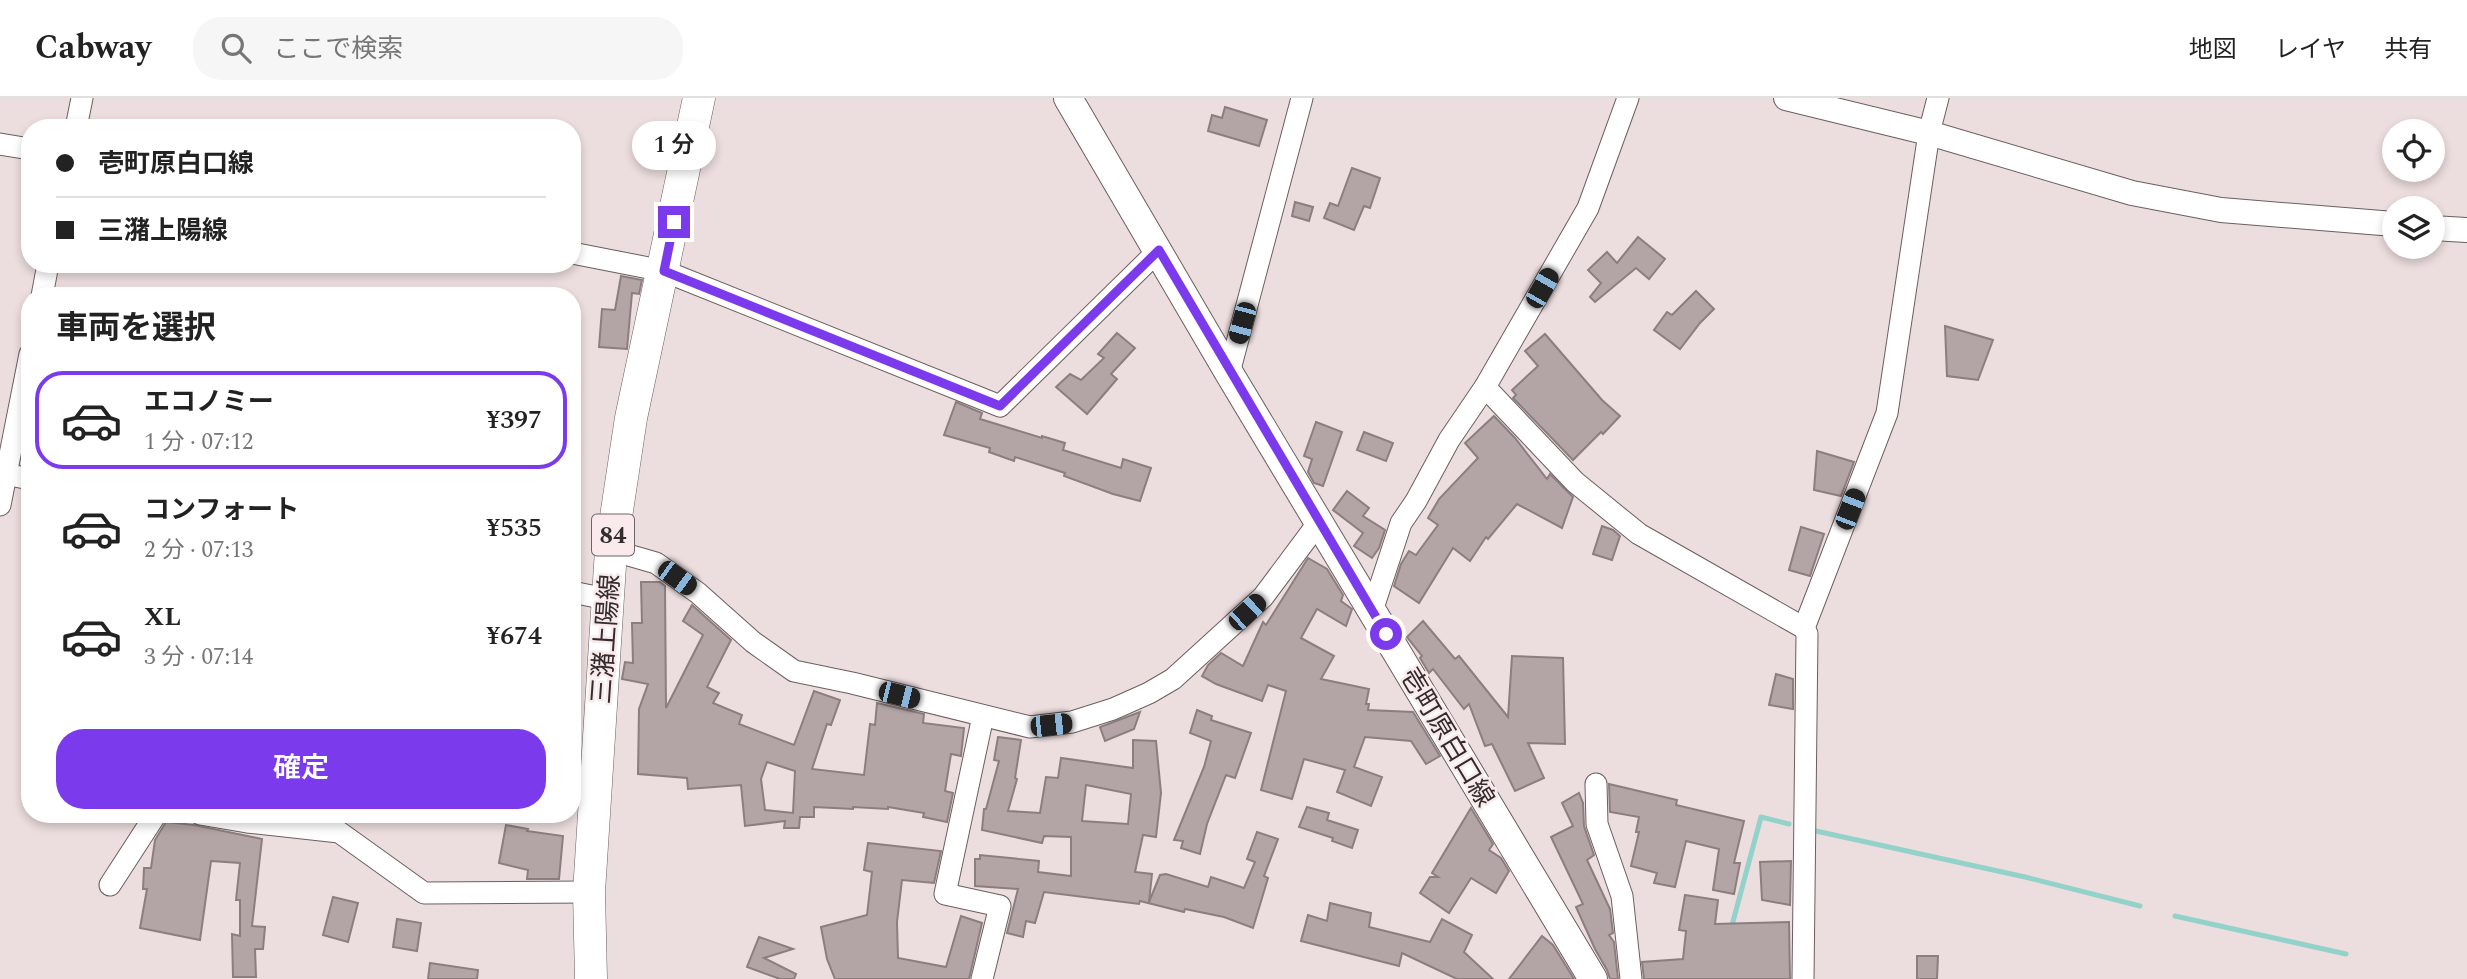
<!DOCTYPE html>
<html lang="ja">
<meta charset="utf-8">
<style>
body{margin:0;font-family:Spectral,"Noto Sans JP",serif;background:#f6f6f6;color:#222;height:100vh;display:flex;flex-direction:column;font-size:26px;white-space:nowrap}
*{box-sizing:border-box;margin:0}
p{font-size:23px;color:#767676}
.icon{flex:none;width:38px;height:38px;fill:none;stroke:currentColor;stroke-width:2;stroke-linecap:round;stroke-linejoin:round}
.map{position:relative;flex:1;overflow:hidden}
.details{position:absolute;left:21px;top:189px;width:560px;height:536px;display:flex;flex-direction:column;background:#fff;border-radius:28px;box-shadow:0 4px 10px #0003}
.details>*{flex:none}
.banner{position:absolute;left:21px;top:21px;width:560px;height:154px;border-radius:28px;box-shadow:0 4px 10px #0003;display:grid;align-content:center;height:154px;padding:0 35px;background:#fff}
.buttons{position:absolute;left:2382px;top:21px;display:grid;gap:14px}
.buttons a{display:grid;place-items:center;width:63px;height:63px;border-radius:50%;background:#fff;box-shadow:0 4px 10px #0003;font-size:35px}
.end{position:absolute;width:32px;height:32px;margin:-16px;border:9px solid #7c3aed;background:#fff;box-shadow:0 0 0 4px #fff}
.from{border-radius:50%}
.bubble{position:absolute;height:49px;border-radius:24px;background:#fff;box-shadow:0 4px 10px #0003;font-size:23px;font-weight:600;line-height:49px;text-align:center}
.car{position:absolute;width:21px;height:42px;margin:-21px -10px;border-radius:9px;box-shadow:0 0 5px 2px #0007;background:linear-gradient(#222 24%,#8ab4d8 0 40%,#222 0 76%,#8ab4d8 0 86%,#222 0)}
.banner b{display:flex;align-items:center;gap:24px;height:66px;font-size:26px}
.banner b+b{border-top:2px solid #e0e0e0}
.banner i{width:18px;height:18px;background:#222}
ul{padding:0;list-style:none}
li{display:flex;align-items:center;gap:21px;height:98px;margin:0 14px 10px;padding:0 21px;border:4px solid transparent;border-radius:28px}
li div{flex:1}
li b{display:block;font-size:26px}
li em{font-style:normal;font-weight:600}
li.active{border-color:#7c3aed}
li>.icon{width:63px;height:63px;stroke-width:1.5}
h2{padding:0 35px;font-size:32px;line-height:84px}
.primary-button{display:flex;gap:14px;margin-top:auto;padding:14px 35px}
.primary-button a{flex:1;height:80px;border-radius:28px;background:#7c3aed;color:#fff;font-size:28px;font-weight:600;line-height:80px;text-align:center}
header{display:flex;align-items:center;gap:42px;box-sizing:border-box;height:98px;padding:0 35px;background:#fff;border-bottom:2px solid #e0e0e0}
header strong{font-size:33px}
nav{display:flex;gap:38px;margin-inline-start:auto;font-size:24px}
.search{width:490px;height:63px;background:#f6f6f6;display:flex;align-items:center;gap:18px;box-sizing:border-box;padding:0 24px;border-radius:28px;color:#767676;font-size:26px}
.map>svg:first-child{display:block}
</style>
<header>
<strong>Cabway</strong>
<div class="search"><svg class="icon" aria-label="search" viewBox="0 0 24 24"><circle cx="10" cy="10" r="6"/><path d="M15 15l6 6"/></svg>ここで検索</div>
<nav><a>地図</a><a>レイヤ</a><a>共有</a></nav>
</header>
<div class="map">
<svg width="2467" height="881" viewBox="0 0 2467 881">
<rect width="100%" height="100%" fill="#ecddde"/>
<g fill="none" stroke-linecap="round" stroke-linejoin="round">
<!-- stream -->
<g stroke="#93d2ca" stroke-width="5">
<path d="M1816,733L2025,779L2140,808"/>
<path d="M2175,818L2346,856"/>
<path d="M1731,831L1761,719L1789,726"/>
</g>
</g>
<!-- building -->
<g fill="#b3a4a5" stroke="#8c7e7f" stroke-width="2" fill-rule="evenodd">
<path d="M1225,9L1267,22L1259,48L1208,33L1212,17L1222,20Z"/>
<path d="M1352,70L1380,80L1370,110L1364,108L1354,132L1324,120L1330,105L1338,108Z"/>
<path d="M1295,104L1313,109L1309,123L1292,118Z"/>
<path d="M1638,139L1665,161L1649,181L1636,170L1595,204L1590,199L1601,185L1588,172L1607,154L1617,165Z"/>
<path d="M621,178L642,182L639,196L632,195L627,251L599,249L602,211L615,212Z"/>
<path d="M1696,193L1714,211L1700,225L1680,251L1654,232L1667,214L1672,217Z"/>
<path d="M1945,228L1993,242L1978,282L1947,278Z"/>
<path d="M1117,235L1135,250L1111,276L1117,281L1087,316L1056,289L1070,276L1081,282L1104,260L1098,256Z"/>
<path d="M1545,236L1602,302L1620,318L1603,336L1601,334L1573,362L1513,300L1516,297L1512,292L1538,268L1525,253Z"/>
<path d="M956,304L982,315L980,321L1042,340V338L1065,345L1063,352L1121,370L1123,361L1151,370L1140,403L1113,396L1064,378L1065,375L1015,359L1014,363L989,354L990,350L944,337Z"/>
<path d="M1494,318L1515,340L1547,381L1550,376L1573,399L1562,430L1517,406L1488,441L1486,439L1470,463L1453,450L1419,505L1394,488L1401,466L1409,453L1416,457L1438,427L1428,420L1439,401L1478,360L1465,345Z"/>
<path d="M1316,324L1342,334L1323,388L1314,385L1308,374L1312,361L1304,358Z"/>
<path d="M1364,334L1393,345L1386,363L1357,352Z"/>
<path d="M1817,353L1854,364L1841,398L1814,392Z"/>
<path d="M1347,393L1369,410L1363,418L1385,432L1379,450L1372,460L1354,448L1363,435L1333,412Z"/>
<path d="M1602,428L1613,432L1620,438L1612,462L1593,456Z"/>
<path d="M1801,429L1824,436L1810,478L1789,472Z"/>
<path d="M1308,460L1327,471L1343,497L1341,503L1352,511L1346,528L1317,511L1301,540L1334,558L1321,581L1369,591L1366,606H1369L1368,612L1413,614L1440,658L1426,666L1411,643L1365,639L1354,669L1382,679L1371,708L1337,694L1345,672L1304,661L1292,701L1261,692L1286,593L1268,587L1262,603L1216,586L1202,578L1208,567L1221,555L1243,568L1263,524L1266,527Z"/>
<path d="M641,484H660L665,488L666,610L703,537L683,523L692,507L731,542L707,589L719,595L713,605L742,617L739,626L794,647L814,593L840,602L831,627L827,626L812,671L864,677L870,626L875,627L877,605L924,616L923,625L964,630L961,658L951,656L945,693L953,695L947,724L923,719L924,715L888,709V711L853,709V711L814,709V719H800L799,730H784L785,723L745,728L741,687L688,691L687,680L638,676L639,611L648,586L622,581L625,564L633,565L632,525H642ZM767,664L795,673L793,715L765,712L761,681Z"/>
<path d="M1423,523L1455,561L1459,558L1508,619L1512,558L1563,560L1565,646L1528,645L1544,680L1515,693L1492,646L1485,648L1469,606L1464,611L1433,571L1429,575L1420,560L1422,558L1407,539Z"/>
<path d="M1776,576L1793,581V611L1769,607Z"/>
<path d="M1197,612L1212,618L1211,622L1251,635L1235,680L1226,677L1207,726L1200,756L1181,750L1183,743L1174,742L1204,669L1211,643L1190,635Z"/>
<path d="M1140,614L1134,631L1105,643L1100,629Z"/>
<path d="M998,639L1021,642L1015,680L1017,681L1008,713L1040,715L1046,679L1058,680L1061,660L1133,670V642L1156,643L1161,695L1156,739L1143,737L1135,774L1152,776L1149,804L1160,777L1166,776L1208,789L1211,779L1244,790L1255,764L1247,761L1257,734L1278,741L1264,778L1268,780L1253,830L1224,819L1185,811L1184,814L1140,803L1139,806L1044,794L1035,825L1026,823L1023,839L1007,835L1018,791L975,788V761H980V757L1039,763L1038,774L1071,778V739L1044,738L1042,745L982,732L984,711H986L999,663L994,662ZM1086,687L1131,696L1128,726L1082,723Z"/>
<path d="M1609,686L1677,702L1676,707L1744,723L1734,765H1740L1734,796L1713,792L1719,751L1686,743L1675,789L1654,785L1657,775L1631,768L1639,734H1636L1639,719L1610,714Z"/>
<path d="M1579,695L1583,705L1584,728L1594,757L1587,762L1610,811L1613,835L1609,837L1614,844L1618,881H1610L1607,872L1595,851L1576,809L1583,806L1551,739L1573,728L1562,705Z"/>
<path d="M1307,709L1329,715L1327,722L1358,732L1352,750L1332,743L1333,740L1299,729Z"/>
<path d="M1471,710L1493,746L1489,752L1501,760L1509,773L1496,795L1471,780L1449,815L1420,795L1430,779H1438L1432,775Z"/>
<path d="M166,724L194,727L262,741L252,828L265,829L263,851H255L256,879H233L232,836L240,838V802H236L240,765L211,763L200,842L140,830L147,791H143L144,770H151L155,742Z"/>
<path d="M506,727L528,731L527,733L563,738L559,781H527L528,772L499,765Z"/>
<path d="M868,745L941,753L934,785L902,782L897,824L898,860L946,869L961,818L982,825L969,881H835L827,861L821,829L867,817L872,774L864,772Z"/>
<path d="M1791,763L1790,807L1762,802L1760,764Z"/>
<path d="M1685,797L1718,802L1715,826L1789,824L1790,881H1644L1642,864L1683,861L1686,833L1679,832Z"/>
<path d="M333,799L358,805L348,844L323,837Z"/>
<path d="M1330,805L1371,815L1369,829L1430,844L1442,821L1472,837L1464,854L1493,881H1457L1402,855L1399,868L1301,843L1308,817L1327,823Z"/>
<path d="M397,821L421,825L417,853L393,849Z"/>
<path d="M1542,838L1553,847L1574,881H1509Z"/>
<path d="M759,839L793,851L764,860L796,876L794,881H780L747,869Z"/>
<path d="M1917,858H1938L1937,881H1917Z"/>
<path d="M430,865L478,872L477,881H428Z"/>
</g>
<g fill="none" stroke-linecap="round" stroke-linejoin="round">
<defs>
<g id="minor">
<path d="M76,30L82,0"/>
<path d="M0,46L30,51"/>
<path d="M572,155L664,173L1000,308L1159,152"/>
<path d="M42,198L48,166"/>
<path d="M1229,275L1302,0"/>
<path d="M1485,289L1575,384L1639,436L1804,530L1807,536L1803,881"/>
<path d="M0,375L30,381"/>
<path d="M0,407L30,256"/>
<path d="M611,452L656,465L698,495L753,544L794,573L852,585L1030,629L1072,624L1113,611L1149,595L1173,581L1263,499L1319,424"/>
<path d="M572,494L606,501"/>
<path d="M1372,513L1401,425L1416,403L1449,342L1485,289L1588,110L1628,0"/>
<path d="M1804,530L1887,315L1929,35L1938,0"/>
<path d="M1596,686L1597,726L1622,798L1631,881"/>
<path d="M200,716L247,724L339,734L424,795L589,794"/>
<path d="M110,787L156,716"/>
<path d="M982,881L1000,808L945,796L983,618"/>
</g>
<g id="tertiary">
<path d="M1786,0L1929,35L2132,95L2221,112L2394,126"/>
<path d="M2432,130L2467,132"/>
</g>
<path id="secondary" d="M1068,0L1229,275L1593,881"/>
<path id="primary" d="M591,881L589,794L611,452L631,320L699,0"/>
</defs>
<!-- minor casing -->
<use href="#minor" stroke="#6c5e5f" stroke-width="23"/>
<!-- tertiary casing -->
<use href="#tertiary" stroke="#6c5e5f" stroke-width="26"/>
<!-- secondary casing -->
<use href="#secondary" stroke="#6c5e5f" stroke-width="30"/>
<!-- primary casing -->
<use href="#primary" stroke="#6c5e5f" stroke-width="33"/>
<!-- minor -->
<use href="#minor" stroke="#fff" stroke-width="21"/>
<!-- tertiary -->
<use href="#tertiary" stroke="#fff" stroke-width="24"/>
<!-- secondary -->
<use href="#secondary" stroke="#fff" stroke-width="28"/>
<!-- primary -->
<use href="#primary" stroke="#fff" stroke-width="32"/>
</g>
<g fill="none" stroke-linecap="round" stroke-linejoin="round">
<!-- route -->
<path stroke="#7c3aed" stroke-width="9" d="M674,124L664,173L1000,308L1159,152L1386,536"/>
</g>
<g text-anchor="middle" stroke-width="5" stroke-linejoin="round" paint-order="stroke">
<!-- shield labels -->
<rect fill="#faeaeb" stroke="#6e6566" stroke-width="2" x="592" y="416.5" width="42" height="41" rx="5"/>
<g font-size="24" font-weight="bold" fill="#322c2d">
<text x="613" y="445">84</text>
</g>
<!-- street labels -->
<g font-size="26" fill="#322c2d" stroke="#faeaeb">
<text transform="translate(605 541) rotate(-86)" y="9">三潴上陽線</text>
<text transform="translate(1448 639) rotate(59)" y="9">壱町原白口線</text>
</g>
</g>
</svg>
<div class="buttons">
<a><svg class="icon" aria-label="locate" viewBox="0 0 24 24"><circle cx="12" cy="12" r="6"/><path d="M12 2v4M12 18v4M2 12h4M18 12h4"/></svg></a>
<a><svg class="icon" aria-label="layers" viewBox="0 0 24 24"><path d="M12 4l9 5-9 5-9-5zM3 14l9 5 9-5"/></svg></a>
</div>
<i class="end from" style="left:1386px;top:536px"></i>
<i class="end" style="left:674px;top:124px"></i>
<div class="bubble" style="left:632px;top:23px;width:84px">1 分</div>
<i class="car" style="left:1542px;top:190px;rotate:30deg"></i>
<i class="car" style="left:1242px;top:225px;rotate:195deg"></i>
<i class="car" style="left:1850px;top:411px;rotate:21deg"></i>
<i class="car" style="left:677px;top:480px;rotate:126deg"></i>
<i class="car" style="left:1247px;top:514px;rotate:47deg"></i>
<i class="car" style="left:899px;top:597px;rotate:104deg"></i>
<i class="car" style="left:1051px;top:627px;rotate:84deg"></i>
<div class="banner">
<b><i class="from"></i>壱町原白口線</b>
<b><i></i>三潴上陽線</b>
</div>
<section class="details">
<h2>車両を選択</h2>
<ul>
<li class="active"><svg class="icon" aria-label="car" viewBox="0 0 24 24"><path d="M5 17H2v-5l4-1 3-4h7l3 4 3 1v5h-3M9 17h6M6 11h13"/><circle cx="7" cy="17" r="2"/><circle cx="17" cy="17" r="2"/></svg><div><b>エコノミー</b><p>1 分 · 07:12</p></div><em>¥397</em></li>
<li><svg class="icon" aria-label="car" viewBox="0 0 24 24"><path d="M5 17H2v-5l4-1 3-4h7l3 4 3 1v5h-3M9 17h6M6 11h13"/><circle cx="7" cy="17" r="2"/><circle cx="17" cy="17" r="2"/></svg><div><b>コンフォート</b><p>2 分 · 07:13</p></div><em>¥535</em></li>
<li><svg class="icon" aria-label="car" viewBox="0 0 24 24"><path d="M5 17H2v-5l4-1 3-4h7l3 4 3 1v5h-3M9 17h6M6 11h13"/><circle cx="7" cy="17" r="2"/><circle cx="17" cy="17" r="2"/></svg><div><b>XL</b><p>3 分 · 07:14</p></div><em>¥674</em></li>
</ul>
<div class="primary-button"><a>確定</a></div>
</section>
</div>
